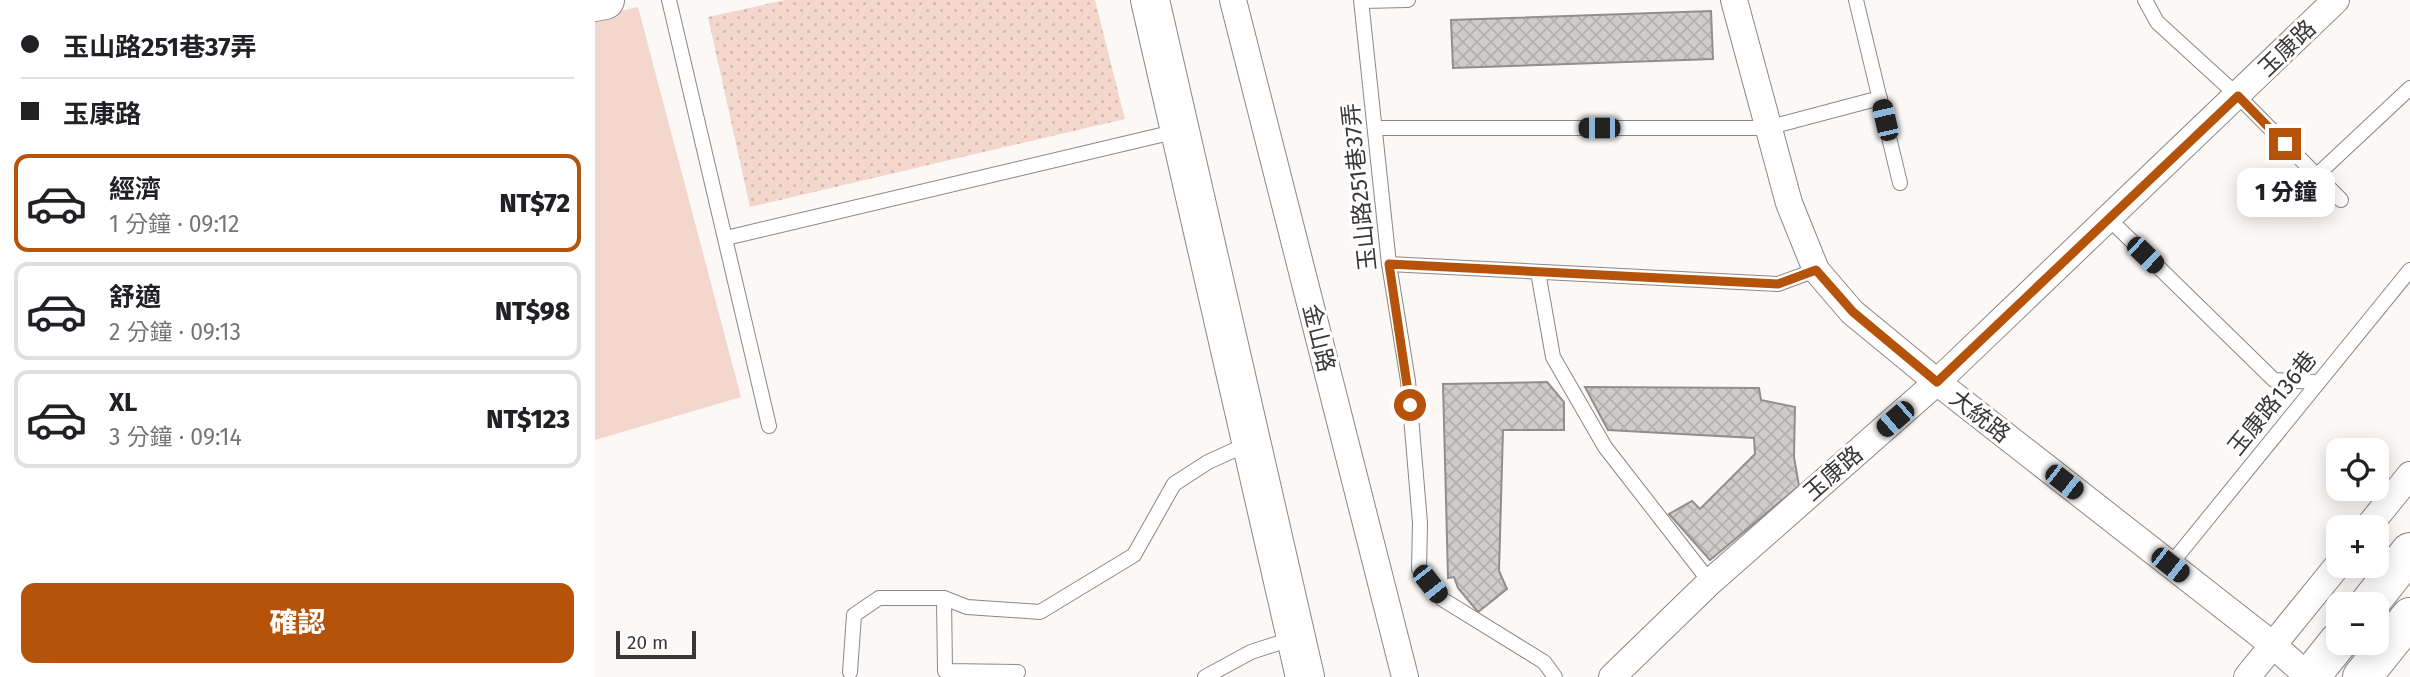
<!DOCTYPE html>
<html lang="zh-TW">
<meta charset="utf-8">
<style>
body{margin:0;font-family:"Fira Sans","Noto Sans TC",sans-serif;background:#f6f6f6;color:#202124;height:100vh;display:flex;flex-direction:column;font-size:26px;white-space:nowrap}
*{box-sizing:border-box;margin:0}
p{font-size:23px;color:#757577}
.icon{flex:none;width:38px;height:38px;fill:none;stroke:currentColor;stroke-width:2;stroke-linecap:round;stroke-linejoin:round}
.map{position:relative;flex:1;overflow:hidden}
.sheet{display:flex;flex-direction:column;background:#fff;width:595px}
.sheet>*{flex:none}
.guide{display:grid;align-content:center;height:154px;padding:0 21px;background:#fff}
.fabs{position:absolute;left:1731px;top:438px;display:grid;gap:14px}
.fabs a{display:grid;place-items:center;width:63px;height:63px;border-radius:14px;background:#fff;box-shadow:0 4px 18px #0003;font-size:35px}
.scale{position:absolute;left:21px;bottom:18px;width:80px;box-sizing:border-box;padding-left:7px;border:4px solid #393737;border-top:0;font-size:19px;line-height:24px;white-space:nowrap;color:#393737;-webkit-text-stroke:5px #fff;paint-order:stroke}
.end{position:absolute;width:32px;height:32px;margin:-16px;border:9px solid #b45309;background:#fff;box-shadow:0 0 0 4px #fff}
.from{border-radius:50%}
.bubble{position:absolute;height:49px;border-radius:14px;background:#fff;box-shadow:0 4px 18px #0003;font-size:23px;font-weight:800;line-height:49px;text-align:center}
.car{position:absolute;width:21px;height:42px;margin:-21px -10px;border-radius:9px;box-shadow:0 0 5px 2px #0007;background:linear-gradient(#222 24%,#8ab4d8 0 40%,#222 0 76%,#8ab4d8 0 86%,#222 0)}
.guide b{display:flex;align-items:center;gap:24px;height:66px;font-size:26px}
.guide b+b{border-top:2px solid #e0e0e0}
.guide i{width:18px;height:18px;background:#202124}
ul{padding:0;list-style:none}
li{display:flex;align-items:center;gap:21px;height:98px;margin:0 14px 10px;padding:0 7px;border:4px solid #e0e0e0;border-radius:14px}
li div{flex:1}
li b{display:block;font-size:26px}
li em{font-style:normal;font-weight:800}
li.active{border-color:#b45309}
li>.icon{width:63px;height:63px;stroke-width:1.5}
.action{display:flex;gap:14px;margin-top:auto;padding:14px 21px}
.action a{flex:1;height:80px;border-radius:14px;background:#b45309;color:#fff;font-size:28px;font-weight:800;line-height:80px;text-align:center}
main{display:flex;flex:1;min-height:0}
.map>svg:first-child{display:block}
</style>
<main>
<section class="sheet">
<div class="guide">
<b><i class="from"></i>玉山路251巷37弄</b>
<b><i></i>玉康路</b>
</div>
<ul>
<li class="active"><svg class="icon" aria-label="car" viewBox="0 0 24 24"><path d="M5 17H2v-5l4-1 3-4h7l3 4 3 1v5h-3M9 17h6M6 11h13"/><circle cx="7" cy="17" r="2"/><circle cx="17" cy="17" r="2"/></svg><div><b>經濟</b><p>1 分鐘 · 09:12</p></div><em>NT$72</em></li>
<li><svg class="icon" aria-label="car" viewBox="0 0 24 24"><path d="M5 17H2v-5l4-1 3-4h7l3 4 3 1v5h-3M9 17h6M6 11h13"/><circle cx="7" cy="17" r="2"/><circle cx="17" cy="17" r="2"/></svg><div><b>舒適</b><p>2 分鐘 · 09:13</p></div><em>NT$98</em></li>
<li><svg class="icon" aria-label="car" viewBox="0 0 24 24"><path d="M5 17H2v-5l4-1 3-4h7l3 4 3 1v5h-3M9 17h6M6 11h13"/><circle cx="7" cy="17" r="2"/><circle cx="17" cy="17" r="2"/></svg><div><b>XL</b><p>3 分鐘 · 09:14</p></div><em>NT$123</em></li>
</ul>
<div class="action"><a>確認</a></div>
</section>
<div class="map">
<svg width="1815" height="677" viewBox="0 0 1815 677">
<defs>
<pattern id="grass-dots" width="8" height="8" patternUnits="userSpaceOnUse" patternTransform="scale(1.75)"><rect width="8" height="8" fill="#f3d7cc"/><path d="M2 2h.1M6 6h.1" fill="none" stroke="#d1b9b0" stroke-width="1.8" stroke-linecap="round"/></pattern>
<pattern id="building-cross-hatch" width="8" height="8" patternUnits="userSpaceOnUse" patternTransform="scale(1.75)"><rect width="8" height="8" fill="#d0cccb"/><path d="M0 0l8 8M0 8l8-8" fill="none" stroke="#b3b0af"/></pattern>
</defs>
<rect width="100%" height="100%" fill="#fcf8f6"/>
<!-- grass -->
<path fill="url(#grass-dots)" d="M190,0H500L530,119L155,207L113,17Z"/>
<!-- park -->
<path fill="#f3d7cc" d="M43,7L146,397L0,440V17Z"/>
<!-- building -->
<g fill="url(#building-cross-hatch)" stroke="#918e8c" stroke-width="2">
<path d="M1116,11L1118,59L858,68L856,20Z"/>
<path d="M952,382L969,402V430H908L904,571L912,589L883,612L863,588L859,577L853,578L848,384Z"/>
<path d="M990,387L1164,388L1166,400L1200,407L1199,457L1204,486L1115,560L1074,514L1097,501L1105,509L1160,454L1159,438L1013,430Z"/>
</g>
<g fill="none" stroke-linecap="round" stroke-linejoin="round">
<defs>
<g id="lane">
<path d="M74,0L174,426"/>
<path d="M766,0L794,264L813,381L825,523L824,569L847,599L949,662L960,677"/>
<path d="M1261,0L1305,183"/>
<path d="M1550,0L1562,22L1643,96L1746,200"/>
<path d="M767,1L813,0"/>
<path d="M780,128H1172L1285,98"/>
<path d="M1722,175L1815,88"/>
<path d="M1514,219L1679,380L1722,382"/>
<path d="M131,238L583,131"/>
<path d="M794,264L1183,284L1221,270"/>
<path d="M943,272L958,357L1010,447L1115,582"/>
<path d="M1575,565L1815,270"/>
<path d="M349,598L350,671L423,672"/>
<path d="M255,672L259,615L284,598H349L372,607L445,612L539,555L579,484L613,462L655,443"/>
<path d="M610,677L656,652L699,638"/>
</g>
<g id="street">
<path d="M638,0L810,677"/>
<path d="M1139,0L1194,203L1221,270L1257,312L1342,382L1678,645L1714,677"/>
<path d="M1773,527L1815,475"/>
<path d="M1017,677L1115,582L1342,382L1741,0"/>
<path d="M1652,677L1743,565"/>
</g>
<g id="secondary">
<path d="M555,0L710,677"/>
<path d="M0,2L10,0"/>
<path d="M1774,604L1815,552"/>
<path d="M1715,677L1743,642"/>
<path d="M1767,677L1815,617"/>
</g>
</defs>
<!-- lane casing -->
<use href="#lane" stroke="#8b8786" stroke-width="16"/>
<!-- street casing -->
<use href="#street" stroke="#8b8786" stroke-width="28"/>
<!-- secondary casing -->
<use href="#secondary" stroke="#8b8786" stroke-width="40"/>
<!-- lane -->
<use href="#lane" stroke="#fff" stroke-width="14"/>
<!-- street -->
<use href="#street" stroke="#fff" stroke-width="26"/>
<!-- secondary -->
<use href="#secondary" stroke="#fff" stroke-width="38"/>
</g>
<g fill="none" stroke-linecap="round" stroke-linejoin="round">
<!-- route -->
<path stroke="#b45309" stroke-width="9" d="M815,405L794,264L1183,284L1221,270L1258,312L1342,382L1643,96L1690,144"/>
</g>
<g text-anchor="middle" stroke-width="6" stroke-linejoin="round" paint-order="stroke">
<!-- street labels -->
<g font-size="23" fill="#393737" stroke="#fff">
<text transform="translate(1692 48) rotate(-44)" y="8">玉康路</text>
<text transform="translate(764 187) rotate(-96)" y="8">玉山路251巷37弄</text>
<text transform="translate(724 338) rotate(76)" y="8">金山路</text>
<text transform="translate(1677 403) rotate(-51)" y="8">玉康路136巷</text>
<text transform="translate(1385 416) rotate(38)" y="8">大統路</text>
<text transform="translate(1238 473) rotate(-41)" y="8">玉康路</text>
</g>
</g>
</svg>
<div class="fabs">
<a><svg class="icon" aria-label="locate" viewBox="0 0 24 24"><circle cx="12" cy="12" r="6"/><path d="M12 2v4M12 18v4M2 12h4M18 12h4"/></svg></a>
<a>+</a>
<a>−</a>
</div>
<div class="scale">20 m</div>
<i class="end from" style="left:815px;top:405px"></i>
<i class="end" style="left:1690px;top:144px"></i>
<div class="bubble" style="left:1642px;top:168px;width:98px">1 分鐘</div>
<i class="car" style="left:1290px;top:120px;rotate:347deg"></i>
<i class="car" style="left:1004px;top:128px;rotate:270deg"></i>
<i class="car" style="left:1550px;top:255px;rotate:134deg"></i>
<i class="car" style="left:1300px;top:419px;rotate:229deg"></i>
<i class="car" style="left:1469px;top:482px;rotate:128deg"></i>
<i class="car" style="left:1575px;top:565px;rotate:128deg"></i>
<i class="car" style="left:835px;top:584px;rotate:142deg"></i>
</div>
</main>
